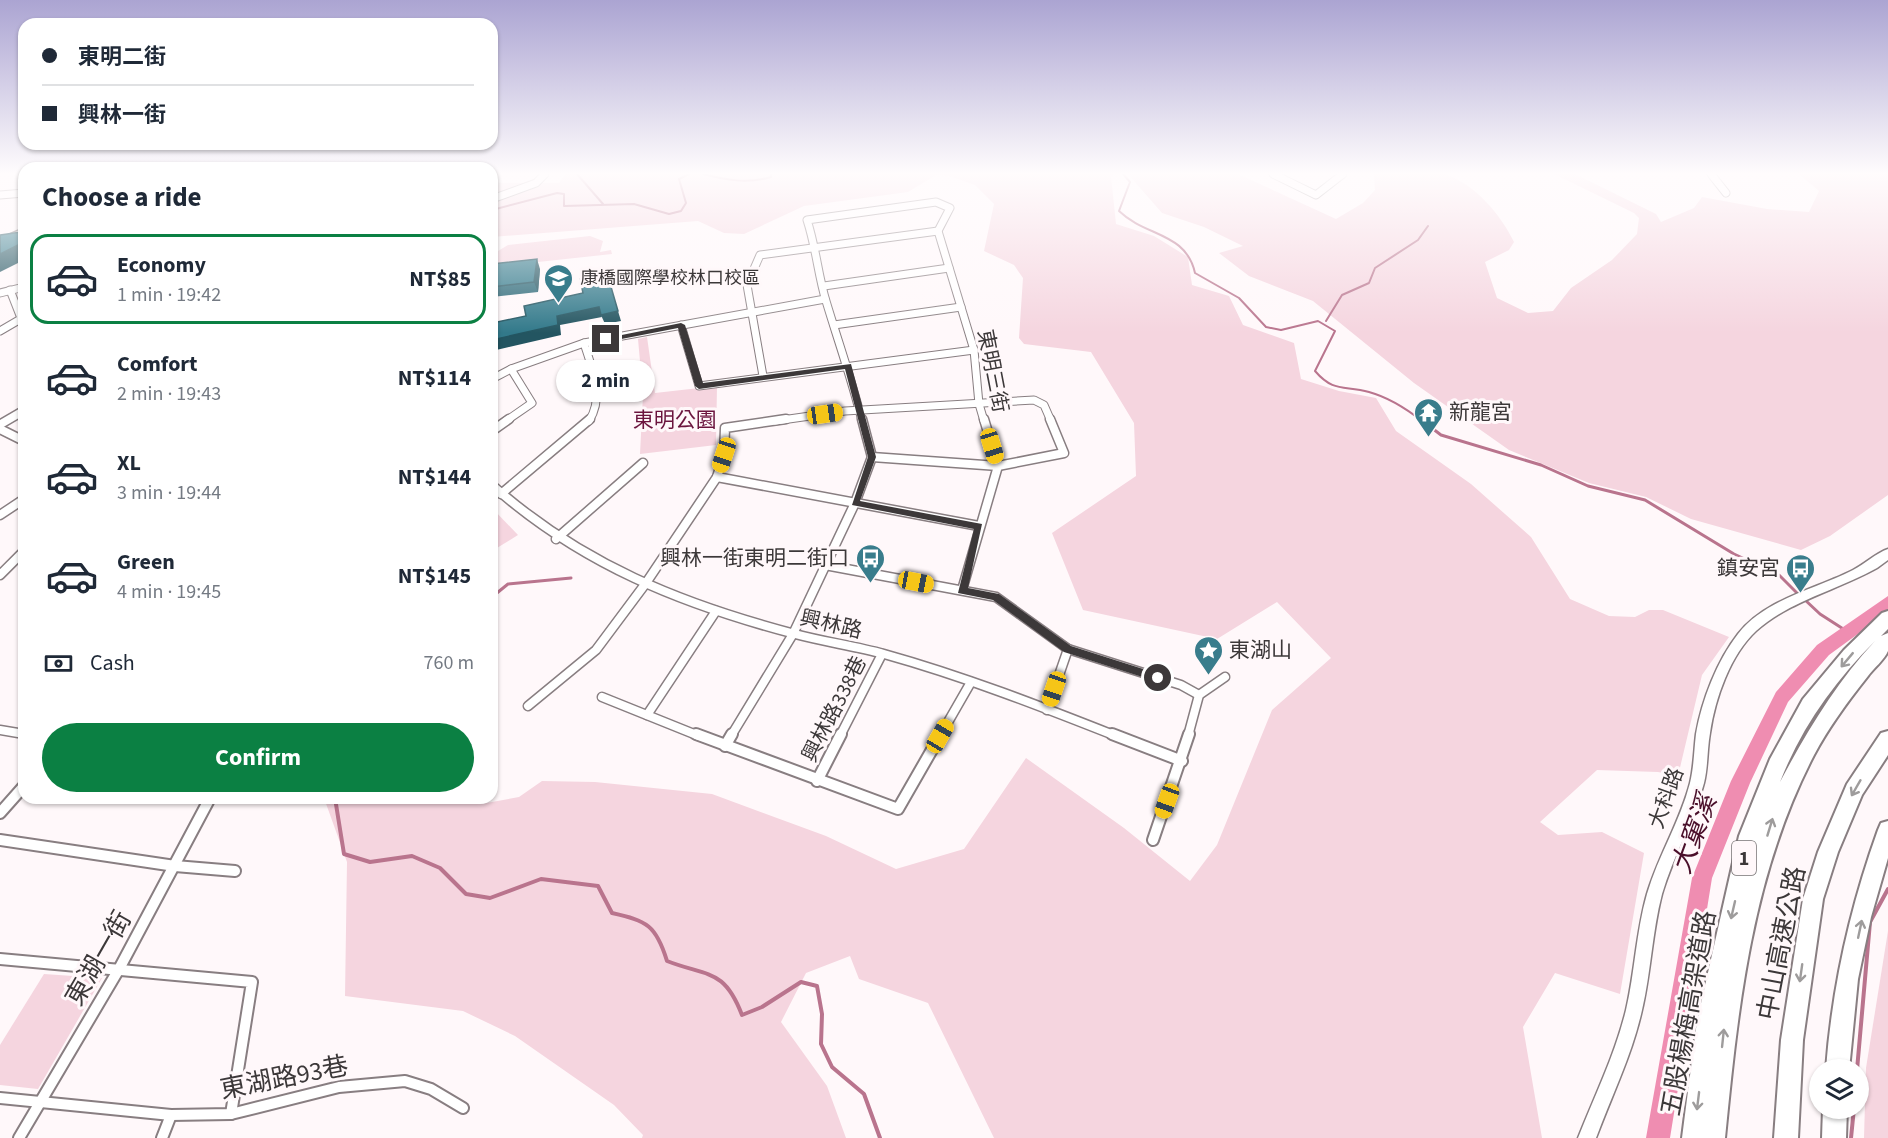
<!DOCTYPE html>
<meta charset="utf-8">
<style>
body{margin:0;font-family:"Source Sans 3","Noto Sans TC",sans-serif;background:#f2f2f3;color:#1f2937;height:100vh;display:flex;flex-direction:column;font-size:22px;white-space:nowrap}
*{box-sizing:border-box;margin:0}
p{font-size:20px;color:#747a83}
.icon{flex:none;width:33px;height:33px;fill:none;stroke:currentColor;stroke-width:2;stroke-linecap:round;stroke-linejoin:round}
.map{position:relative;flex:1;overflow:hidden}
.sheet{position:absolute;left:18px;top:162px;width:480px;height:642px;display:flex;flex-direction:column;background:#fff;border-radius:18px;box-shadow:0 2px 4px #0004}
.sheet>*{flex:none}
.banner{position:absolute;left:18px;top:18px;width:480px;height:132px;border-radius:18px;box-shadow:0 2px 4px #0004;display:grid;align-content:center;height:132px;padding:0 24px;background:#fff}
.buttons{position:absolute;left:1809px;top:1059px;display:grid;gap:12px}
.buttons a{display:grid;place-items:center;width:60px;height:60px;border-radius:50%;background:#fff;box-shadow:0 2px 4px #0004;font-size:30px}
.end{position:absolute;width:27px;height:27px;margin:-14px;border:8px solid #3c3839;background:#fff;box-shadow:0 0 0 3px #fff}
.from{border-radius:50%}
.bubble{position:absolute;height:42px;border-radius:21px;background:#fff;box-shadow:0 2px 4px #0004;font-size:20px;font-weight:700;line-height:42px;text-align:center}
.car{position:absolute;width:18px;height:36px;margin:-18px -9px;border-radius:8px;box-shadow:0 0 4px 2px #0007;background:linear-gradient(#f5c518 24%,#345 0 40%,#f5c518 0 76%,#345 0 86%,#f5c518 0)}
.banner b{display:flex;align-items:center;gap:21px;height:57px;font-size:22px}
.banner b+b{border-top:2px solid #e0e1e3}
.banner i{width:15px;height:15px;background:#1f2937}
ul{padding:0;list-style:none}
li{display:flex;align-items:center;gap:18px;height:90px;margin:0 12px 9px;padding:0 12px;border:3px solid transparent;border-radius:18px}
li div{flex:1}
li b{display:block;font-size:22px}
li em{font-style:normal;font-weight:700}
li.on{border-color:#0b8043}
li>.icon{width:54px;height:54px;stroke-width:1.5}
h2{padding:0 24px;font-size:27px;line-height:72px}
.pay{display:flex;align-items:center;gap:15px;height:66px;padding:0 24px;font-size:22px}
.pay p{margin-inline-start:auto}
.cta{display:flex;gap:12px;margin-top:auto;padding:12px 24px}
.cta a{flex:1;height:69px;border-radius:36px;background:#0b8043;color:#fff;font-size:24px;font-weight:700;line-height:69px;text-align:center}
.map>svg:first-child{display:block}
</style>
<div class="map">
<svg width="1888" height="1138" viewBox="0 0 1888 1138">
<rect width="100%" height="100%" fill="#fff8fa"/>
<!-- green -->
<g fill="#f5d5df">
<path d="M565,174H1114L1111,176L1116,224L1154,236L1188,257L1192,285L1229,296L1243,325L1294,343L1301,379L1339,391L1376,398L1396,431L1471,484L1531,537L1570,599L1609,616L1635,617L1649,610H1663L1729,637L1702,675L1678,776L1658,772L1597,770L1540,822L1558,835L1602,832L1644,853L1620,994L1555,973L1523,1027L1542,1138H994L928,1003L859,979L850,956L806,973L781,1022L827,1086L846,1138H642L643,1135L614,1105L515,1036L463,1011L345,996L347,862L324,798H461L481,804L519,797L542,781L595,782L712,794L826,836L896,869L964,849L1026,758L1124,828L1190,881L1217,845L1272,710L1331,658L1277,602L1217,639L1083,610L1052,533L1136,476L1134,423L1091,352L1024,344L1019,338L1023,278L1014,265L984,251L994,204L975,185L949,176L936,175L908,192L804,206L744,234L724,233L698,221L492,237V183H559Z"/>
<path d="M1128,174H1238L1336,219L1363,203L1375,190L1374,174C1390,174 1431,170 1445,174C1475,184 1501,215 1514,242L1509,250L1485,262L1497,298L1528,313L1553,311L1571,288L1612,260L1637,234L1639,218L1634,213L1554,174H1575L1656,214L1661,222L1694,208L1702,197L1767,209L1809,212L1819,191L1799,174H1888V495L1830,536L1801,550L1691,519L1646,497L1589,483L1509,450L1414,383L1313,301L1249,276L1219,253L1243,246L1204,227L1162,213Z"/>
<path d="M590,236L603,241L600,252L611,250L612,254L492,267V262L498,261L496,257L498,251L508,245Z"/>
<path d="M647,337L655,393L717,386L716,445L640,454L643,395L638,339Z"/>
<path d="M492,508L518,535L492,551Z"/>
<path d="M1888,931V1138H1864L1866,1068Z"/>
<path d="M44,974L102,978L38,1089L0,1085V1045Z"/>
</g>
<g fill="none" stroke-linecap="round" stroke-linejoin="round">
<!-- stream-far2 -->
<g stroke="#b9748d" stroke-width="2">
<path d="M577,174L603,204"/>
<path d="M703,174C726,180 747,184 771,177V174"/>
<path d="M1123,174L1130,182L1119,211C1146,237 1186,232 1195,273L1239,298L1266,327L1281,330L1318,321L1335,331L1315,371C1334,393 1344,385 1369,392C1387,397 1408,410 1422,421"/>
<path d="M492,210L557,193L564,194V206L634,204L669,214L681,211L686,203L679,179L689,174"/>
<path d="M1326,321L1342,295L1369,283L1375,268L1418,240L1428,226"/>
</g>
<!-- stream-far1 -->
<g stroke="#b9748d" stroke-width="3">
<path d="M1420,419L1441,435L1541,465L1588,486L1645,500L1734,554L1779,575L1799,595"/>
<path d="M492,597L508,584L571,578"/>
<path d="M1804,599L1820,614L1848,632"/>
</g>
<!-- stream -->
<g stroke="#b9748d" stroke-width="4">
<path d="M335,798L344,854L370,862L412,856L440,868L466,894L490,898L541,879L598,886L612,913C647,921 656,925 667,961C708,977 724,968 742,1015L762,1007L801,982L817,986L822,1014L821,1044L832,1067L864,1094L880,1138"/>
<path d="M1857,1070L1870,922L1888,889"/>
<path d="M1851,1138L1854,1108"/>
</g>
<!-- river -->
<path fill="#ef8db1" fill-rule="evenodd" d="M1888,596V612L1829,655L1788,702L1750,783L1712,878L1670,1138H1646L1692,878L1731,781L1776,692L1817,645Z"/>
<defs>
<g id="street-far2">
<path d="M1273,174L1316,195L1343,174"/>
<path d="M1711,174L1726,193"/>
<path d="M0,195L24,193"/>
<path d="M492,199L536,183L545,174"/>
<path d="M824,286L949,268"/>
<path d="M10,290L21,318"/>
<path d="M0,293L24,287"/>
<path d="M681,325L699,386L974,350"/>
<path d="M834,325L961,307"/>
<path d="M0,331L24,317"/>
<path d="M584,343C592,369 605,396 589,421"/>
<path d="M763,376L747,285L760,255L938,231"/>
<path d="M492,379L511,369L584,343L825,299"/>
<path d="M506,421L532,403L511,369"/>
<path d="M775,421L845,411L1034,400L1044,405L1051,421"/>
<path d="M862,421C852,380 838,341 826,301C818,275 816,247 807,220L936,202L950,208L938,231L974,350L979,404L984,421"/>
</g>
<g id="street-far1">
<path d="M0,429L24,441"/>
<path d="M492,431L509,419"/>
<path d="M872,457L998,466L1064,453L1050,419"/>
<path d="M717,477L979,526"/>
<path d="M492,485C581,564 681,604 795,634C825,642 855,646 884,654C963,676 1040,706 1116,736"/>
<path d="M501,494L590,419"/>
<path d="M0,515L24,499"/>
<path d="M556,539L643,463"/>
<path d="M825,565L996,597L1068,649L1181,685L1199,695"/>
<path d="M0,575L24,551"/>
<path d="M962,590L998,466L984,419"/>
<path d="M602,697L699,736"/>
<path d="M528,706L596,650L646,583L717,477L724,455L725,428L786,419"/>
<path d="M1047,710L1068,649"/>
<path d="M647,715L716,611"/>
<path d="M0,730L24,734"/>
<path d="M731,736L793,634L855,503L872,457L862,419"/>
<path d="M840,736L882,654"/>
<path d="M940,736L971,682"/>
<path d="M1188,736L1199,695L1225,677"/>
</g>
<g id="street">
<path d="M696,734L898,809L941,734"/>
<path d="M1112,734L1182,761"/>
<path d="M725,746L732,734"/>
<path d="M817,781L841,734"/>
<path d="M0,813L24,786"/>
<path d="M0,840L175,866L235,871"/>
<path d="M1153,840L1189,734"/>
<path d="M0,959L252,982L231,1114"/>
<path d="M0,1098L171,1115L231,1114L339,1087L405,1081L431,1089L463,1108"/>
<path d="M19,1138L119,969L210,798"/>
<path d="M162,1138L171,1115"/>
</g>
<g id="secondary">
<path d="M24,228V234L0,245V239Z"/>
<path d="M24,406V415L0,429V420Z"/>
<path d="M1888,549V560L1877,568C1838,590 1789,601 1756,631C1730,655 1715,699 1710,733C1707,750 1708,767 1704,783C1694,821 1673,856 1662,894C1652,932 1651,972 1642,1010C1632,1055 1612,1095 1596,1138H1578C1595,1095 1615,1055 1626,1010C1635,972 1636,932 1647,894C1658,856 1680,822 1690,783C1694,767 1694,750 1696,734C1702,700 1717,661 1738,634C1765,599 1816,589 1853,570C1865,564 1876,553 1888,549Z"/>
</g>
<g id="highway">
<path d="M1888,611V629L1881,636L1888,633C1888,638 1888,647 1888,651C1885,659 1873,669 1868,676C1848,701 1829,727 1814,755C1752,874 1738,1006 1725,1138H1682L1697,1021L1739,836L1770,759L1803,699L1844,650L1882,613ZM1875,641C1836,683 1807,731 1780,782C1801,728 1834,682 1875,641Z"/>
<path d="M1888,731V755L1862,795L1838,852L1823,899L1803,1040L1798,1138H1774L1781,1040L1803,899L1818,852L1847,784L1881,733Z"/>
<path d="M1888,821V858L1871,917L1858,979L1849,1070H1826C1832,987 1850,908 1878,830L1881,823Z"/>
<path d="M1823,1108H1847L1846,1138H1822Z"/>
</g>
</defs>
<!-- street-far2 casing -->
<use href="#street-far2" stroke="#887e81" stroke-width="9"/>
<!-- street-far1 casing -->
<use href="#street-far1" stroke="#887e81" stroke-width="11"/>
<!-- street casing -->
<use href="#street" stroke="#887e81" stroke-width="14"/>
<!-- secondary casing -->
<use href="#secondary" stroke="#887e81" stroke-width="3"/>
<!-- highway casing -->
<use href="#highway" stroke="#887e81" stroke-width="4"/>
<!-- street-far2 -->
<use href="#street-far2" stroke="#fff" stroke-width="7"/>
<!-- street-far1 -->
<use href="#street-far1" stroke="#fff" stroke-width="8"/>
<!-- street -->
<use href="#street" stroke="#fff" stroke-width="10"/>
<!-- secondary -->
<use href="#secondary" fill="#fff" fill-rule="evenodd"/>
<!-- highway -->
<use href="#highway" fill="#fff" fill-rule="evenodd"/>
</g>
<!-- wall -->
<path fill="#2b6877" d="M492,264L540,269L538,292L492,297Z"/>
<!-- shaded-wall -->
<g fill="#235561">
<path d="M24,242V260L0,272V254Z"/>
<path d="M537,259L540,269L538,292L534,282Z"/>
<path d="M599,307L602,317L560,325L561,335L492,351V340L557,316Z"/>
<path d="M618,311L621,321L605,324L601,315Z"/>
</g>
<!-- building -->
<g fill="#32798a" stroke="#235561" stroke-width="1.5">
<path d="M21,232L24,233V242L0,254V235Z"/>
<path d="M537,259L534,282L492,287V264Z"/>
<path d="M607,273L618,311L601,315L599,307L557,316L558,325L492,340V323L526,316L524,306L583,293L580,279Z"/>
</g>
<!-- one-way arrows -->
<defs><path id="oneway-shaft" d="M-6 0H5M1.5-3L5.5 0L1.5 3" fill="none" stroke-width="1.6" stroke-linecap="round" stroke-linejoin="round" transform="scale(1.5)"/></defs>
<g stroke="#9e9c9c">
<use href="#oneway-shaft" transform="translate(1847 660) rotate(130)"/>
<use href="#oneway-shaft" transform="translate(1856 788) rotate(120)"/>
<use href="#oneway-shaft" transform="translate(1770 827) rotate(-73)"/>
<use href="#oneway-shaft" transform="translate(1733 910) rotate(103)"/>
<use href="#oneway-shaft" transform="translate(1860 929) rotate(-78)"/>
<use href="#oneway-shaft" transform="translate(1801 973) rotate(98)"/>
<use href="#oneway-shaft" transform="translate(1723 1038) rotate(-84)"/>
<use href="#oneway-shaft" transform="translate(1698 1101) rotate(97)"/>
</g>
<!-- sky -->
<linearGradient id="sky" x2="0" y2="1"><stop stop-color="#aba4d2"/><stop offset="0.52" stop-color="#fffcfd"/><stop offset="1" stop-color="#fffcfd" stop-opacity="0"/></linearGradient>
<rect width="1888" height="333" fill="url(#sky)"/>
<!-- route -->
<path fill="#3c3839" d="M681,323L685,325L703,383L851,364L876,457L860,501L982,524L968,588L999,594L1071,646L1162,675V681L1158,682L1064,652L993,600L958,593L974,529L852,505L868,457L845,369L699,389L695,386L678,328L606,342L602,339Z"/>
<!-- icons -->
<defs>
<symbol id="school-pin" viewBox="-11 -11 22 30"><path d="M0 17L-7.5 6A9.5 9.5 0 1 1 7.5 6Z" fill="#397d8c" stroke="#fff8fa"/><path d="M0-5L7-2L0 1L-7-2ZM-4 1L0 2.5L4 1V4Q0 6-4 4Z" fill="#fff"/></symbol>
<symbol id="temple-pin" viewBox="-11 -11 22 30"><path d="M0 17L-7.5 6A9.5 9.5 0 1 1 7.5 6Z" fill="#397d8c" stroke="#fff8fa"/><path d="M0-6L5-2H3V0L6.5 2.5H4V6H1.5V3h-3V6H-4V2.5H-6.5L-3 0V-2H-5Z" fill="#fff"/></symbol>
<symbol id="bus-pin" viewBox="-11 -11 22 30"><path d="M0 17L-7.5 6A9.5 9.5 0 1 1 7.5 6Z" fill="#397d8c" stroke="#fff8fa"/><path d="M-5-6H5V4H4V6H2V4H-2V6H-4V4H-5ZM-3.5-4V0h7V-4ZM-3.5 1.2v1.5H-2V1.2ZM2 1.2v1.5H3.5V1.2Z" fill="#fff"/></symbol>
<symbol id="sight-pin" viewBox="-11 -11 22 30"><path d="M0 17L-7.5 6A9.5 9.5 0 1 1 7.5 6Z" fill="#397d8c" stroke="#fff8fa"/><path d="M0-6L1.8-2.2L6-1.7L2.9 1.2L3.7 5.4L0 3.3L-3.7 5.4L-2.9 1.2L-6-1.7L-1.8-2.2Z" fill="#fff"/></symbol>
</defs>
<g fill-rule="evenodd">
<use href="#school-pin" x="542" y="262" width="33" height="45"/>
<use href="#temple-pin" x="1412" y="396" width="33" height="45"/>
<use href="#bus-pin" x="854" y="542" width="33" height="45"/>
<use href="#bus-pin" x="1784" y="552" width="33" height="45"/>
<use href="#sight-pin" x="1192" y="634" width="33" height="45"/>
</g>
<g text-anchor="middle" stroke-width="6" stroke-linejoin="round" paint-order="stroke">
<!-- far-poi labels -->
<g font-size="18" fill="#3c3839" stroke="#fff8fa" text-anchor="start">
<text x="580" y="284">康橋國際學校林口校區</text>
</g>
<!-- shield labels -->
<rect fill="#fff8fa" stroke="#767273" stroke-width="1.5" x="1732" y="841" width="24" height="34" rx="4.5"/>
<g font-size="20" font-weight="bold" fill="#3c3839">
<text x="1744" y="865">1</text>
</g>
<!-- street labels -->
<g font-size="21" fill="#3c3839" stroke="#fff8fa">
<text transform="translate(993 371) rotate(79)" y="7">東明三街</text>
<text transform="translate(831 624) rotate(13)" y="7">興林路</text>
<text transform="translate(834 709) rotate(-63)" y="7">興林路338巷</text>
<text transform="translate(1666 798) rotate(-70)" y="7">大科路</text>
</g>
<!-- poi labels -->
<g font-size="21" fill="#3c3839" stroke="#fff8fa" text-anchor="start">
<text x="1449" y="419">新龍宮</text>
<text x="849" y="565" text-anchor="end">興林一街東明二街口</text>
<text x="1780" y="575" text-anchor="end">鎮安宮</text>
<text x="1229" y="657">東湖山</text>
</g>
<!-- park labels -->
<g font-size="21" fill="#6b153e" stroke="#fff8fa">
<text x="675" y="427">東明公園</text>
</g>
<!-- near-street labels -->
<g font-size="26" fill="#3c3839" stroke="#fff8fa">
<text transform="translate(1781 943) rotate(-79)" y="9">中山高速公路</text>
<text transform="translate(98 958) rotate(-60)" y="9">東湖一街</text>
<text transform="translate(1688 1013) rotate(-80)" y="9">五股楊梅高架道路</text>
<text transform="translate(284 1077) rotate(-11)" y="9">東湖路93巷</text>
</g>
<!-- near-water labels -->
<g font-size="27" font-style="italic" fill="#4a0f2a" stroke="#fff8fa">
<text transform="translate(1694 834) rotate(-70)" y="9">大窠溪</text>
</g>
</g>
</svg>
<div class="buttons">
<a><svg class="icon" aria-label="layers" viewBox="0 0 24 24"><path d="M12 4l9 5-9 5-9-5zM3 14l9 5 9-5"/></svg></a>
</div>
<i class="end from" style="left:1158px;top:678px"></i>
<i class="end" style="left:606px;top:339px"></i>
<div class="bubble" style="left:556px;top:360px;width:99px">2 min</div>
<i class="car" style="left:825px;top:414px;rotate:82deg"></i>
<i class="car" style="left:992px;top:446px;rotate:163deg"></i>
<i class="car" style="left:724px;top:455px;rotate:198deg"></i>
<i class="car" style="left:916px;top:582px;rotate:101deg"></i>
<i class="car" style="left:1054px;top:689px;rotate:199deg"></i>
<i class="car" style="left:940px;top:736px;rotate:30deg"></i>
<i class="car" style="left:1167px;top:801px;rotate:200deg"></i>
<div class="banner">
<b><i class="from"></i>東明二街</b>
<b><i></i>興林一街</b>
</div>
<section class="sheet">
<h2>Choose a ride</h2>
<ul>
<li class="on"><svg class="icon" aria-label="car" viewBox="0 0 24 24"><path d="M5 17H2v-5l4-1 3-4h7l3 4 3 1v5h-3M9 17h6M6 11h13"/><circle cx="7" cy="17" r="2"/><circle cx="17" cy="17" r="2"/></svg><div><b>Economy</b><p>1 min · 19:42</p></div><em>NT$85</em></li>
<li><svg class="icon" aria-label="car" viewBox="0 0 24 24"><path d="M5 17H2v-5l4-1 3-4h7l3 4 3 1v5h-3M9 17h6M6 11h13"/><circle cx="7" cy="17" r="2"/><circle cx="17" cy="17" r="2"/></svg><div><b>Comfort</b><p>2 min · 19:43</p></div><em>NT$114</em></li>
<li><svg class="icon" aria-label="car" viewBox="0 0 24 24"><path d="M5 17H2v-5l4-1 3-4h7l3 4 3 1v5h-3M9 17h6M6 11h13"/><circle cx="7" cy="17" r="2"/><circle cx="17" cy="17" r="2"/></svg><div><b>XL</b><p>3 min · 19:44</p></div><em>NT$144</em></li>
<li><svg class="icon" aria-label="car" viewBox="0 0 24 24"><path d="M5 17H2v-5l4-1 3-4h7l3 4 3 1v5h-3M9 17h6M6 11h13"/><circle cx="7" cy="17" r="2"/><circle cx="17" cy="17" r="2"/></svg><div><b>Green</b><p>4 min · 19:45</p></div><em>NT$145</em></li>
</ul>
<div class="pay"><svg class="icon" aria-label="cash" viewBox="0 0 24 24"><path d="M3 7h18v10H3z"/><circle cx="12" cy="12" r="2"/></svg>Cash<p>760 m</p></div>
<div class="cta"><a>Confirm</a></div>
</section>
</div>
